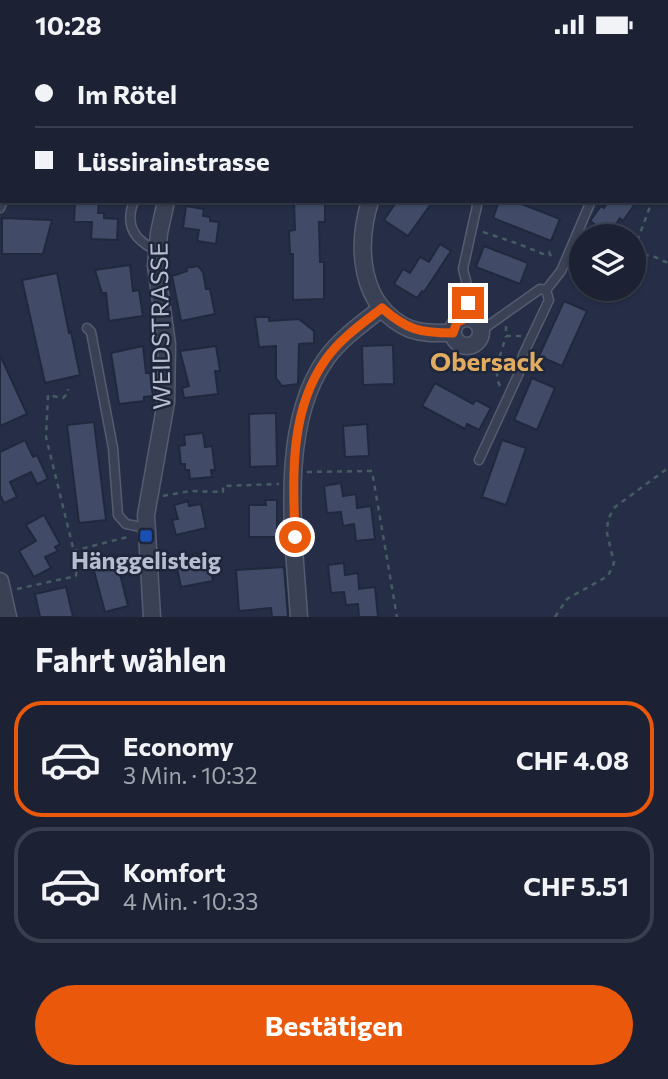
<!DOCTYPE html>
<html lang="de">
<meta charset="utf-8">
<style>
body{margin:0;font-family:Commissioner,sans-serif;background:#292f40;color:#f1f3f6;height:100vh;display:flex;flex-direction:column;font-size:26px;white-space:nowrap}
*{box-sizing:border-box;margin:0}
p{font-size:23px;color:#a0a4ac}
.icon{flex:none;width:38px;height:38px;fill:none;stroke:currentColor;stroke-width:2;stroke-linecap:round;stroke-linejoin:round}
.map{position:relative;height:568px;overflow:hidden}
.details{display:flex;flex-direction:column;background:#1c2234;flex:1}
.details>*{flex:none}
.banner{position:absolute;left:0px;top:0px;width:668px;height:154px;box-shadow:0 2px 5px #0004,0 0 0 2px #3a3f4f;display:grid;align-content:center;height:154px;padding:0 35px;background:#1c2234}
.tools{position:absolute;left:569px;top:175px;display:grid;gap:14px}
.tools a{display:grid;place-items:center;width:77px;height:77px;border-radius:50%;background:#1c2234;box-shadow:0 2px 5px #0004,0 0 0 2px #3a3f4f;font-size:35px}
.end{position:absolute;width:32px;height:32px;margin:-16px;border:9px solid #ea580c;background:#fff;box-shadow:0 0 0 4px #fff}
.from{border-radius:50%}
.banner b{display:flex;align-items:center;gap:24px;height:66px;font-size:26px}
.banner b+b{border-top:2px solid #3a3f4f}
.banner i{width:18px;height:18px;background:#f1f3f6}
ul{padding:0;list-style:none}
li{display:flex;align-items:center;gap:21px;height:116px;margin:0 14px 10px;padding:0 21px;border:4px solid #3a3f4f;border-radius:28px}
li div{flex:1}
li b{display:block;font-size:26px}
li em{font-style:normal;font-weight:700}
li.selected{border-color:#ea580c}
li>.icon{width:63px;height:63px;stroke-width:1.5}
h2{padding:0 35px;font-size:32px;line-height:84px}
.cta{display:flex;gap:14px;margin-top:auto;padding:14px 35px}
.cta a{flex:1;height:80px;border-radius:42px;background:#ea580c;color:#fff;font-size:28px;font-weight:700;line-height:80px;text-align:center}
.status{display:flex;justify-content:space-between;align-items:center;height:49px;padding:0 35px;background:#1c2234;direction:ltr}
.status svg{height:19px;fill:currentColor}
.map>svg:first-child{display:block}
</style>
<div class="status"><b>10:28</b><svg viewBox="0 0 49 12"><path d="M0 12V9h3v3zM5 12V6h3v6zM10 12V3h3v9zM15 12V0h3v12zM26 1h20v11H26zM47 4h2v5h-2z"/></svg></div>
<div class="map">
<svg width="668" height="568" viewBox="0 0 668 568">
<rect width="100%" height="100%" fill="#252e46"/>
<!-- building -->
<g fill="#414b67" stroke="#20283d" stroke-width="2">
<path d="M75,152H99L98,164H104V169L118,170L117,191L91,190L92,173H74Z"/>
<path d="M294,152H325V173H319L320,213H324V250L293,251V205H290L289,182L295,181Z"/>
<path d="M397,152H433L408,187L384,171Z"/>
<path d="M499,152H514L560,170L551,192L493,169Z"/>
<path d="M609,152H637L623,172L620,169L609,185L590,172L601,157L604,159Z"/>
<path d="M186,157L204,160L203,167L210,168V172L219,173L216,195L197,192L199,181L183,179Z"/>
<path d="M2,169L52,171L43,205H2Z"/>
<path d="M440,195L451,202L424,243L422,242L417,249L394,235L403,220L410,224L420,208L429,213Z"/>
<path d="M484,197L528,214L520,235L476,218Z"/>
<path d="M130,216L133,242L139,241L143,267L109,272L106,244H102L95,221Z"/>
<path d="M198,217L203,223L206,240H210L215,265L181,272L172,227L187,222L186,219Z"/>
<path d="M57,224L69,284L71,283L80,326L45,334L22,231Z"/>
<path d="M564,252L587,262L562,317L539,307Z"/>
<path d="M255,268H269V272L299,270L314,282V294L299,295L298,335L282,337L276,329V297L259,298Z"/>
<path d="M393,296L394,335L363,336L362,297Z"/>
<path d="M143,297L146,324H150L153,347L144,348V352L119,355L111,304Z"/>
<path d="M216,297L220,322H215L218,345L184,349L182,339L189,337L180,302Z"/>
<path d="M0,306L27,365L0,377Z"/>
<path d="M532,329L555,339L537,381L514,371Z"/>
<path d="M435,334L473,355L476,351L491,359L479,381L467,375L465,380L422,357Z"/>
<path d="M276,364L277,417L250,418L249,365Z"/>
<path d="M94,373L106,471L79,474L67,376Z"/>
<path d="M367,375L369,407L345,408L343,377Z"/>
<path d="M203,384L205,398L212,397L215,421H211L212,428L190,430L189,421H185V415H181L179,397L185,396L184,386Z"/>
<path d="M25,391L33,408L37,406L48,430L37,435L31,423L10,433L17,448L4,454L0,446V403Z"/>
<path d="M502,391L526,399L506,456L482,448Z"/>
<path d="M341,434L343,447L356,445L357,459L371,457L375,490L356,492L354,475L343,477L341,463L327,464L324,437Z"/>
<path d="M265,451H277V488H249V456H266Z"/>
<path d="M188,452L189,457L201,455L206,479L176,486L172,471L178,470L174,456Z"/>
<path d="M44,466L60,495L55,498L58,502L45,508L51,519L34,528L19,502L36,492L26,476Z"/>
<path d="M197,504L199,513L209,511L213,532L181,538L175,509Z"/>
<path d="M115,505L128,557L105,563L91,511Z"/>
<path d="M344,514L345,526L358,524L359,540L375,538L378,568H359L358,555L346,556L344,543L331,544L328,516Z"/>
<path d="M284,518L288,568H272L271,559L239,562L236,521Z"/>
<path d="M66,538L73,568H40L35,545Z"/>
</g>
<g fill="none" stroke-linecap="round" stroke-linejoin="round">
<defs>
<g id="service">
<path d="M49,2L50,0"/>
<path d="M134,152C124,177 135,192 158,202"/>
<path d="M0,159L3,152"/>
<path d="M467,269L469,244L463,220L478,152"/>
<path d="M87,279L91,283L113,399L118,466L126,475L146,479"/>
<path d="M482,281L540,240L546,241L561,222L591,152"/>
<path d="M479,411L519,324L523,306L549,251L546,241"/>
</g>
<g id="minor">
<path d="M11,2L12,0"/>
<path d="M217,2L218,0"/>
<path d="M440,2L441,0"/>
<path d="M0,20L2,17"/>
<path d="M370,152C356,198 359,258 410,280C424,285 439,284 453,284"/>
<circle cx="467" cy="283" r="14"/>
<path d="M0,532L8,568"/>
<path d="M152,568L146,466L166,353L167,295L156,217L159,184L166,152"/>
<path d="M299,568C294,490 278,377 326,310C341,289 363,274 382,259"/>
</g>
</defs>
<!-- service casing -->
<use href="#service" stroke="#555c70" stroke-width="11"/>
<!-- minor casing -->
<use href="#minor" stroke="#555c70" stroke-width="19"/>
<!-- path -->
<g stroke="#455c63" stroke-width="2.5" stroke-dasharray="5 5" stroke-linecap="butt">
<path d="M248,0L250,2"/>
<path d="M555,0L557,2"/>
<path d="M483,183C504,190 523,196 543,205L549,203L553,212"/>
<path d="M634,201L652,152"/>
<path d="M634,203L655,208L668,214"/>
<path d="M506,277V287H521"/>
<path d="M500,337C492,321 502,303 506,287"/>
<path d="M307,423L372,422L397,568"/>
<path d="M163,447L190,442L223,443V437L279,435"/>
<path d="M73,502L131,487"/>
<path d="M17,540L76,527L77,515L46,388L48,346L63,349L68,344V340"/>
<path d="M555,568L567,550L608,527L614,514L607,484L608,470L615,458L668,419"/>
</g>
<!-- service -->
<use href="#service" stroke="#3a4155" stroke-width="8"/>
<!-- minor -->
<use href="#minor" stroke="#3a4155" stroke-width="16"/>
</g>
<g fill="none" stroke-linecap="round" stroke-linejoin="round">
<!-- route -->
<path stroke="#ea580c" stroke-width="9" d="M295,488C293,427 289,362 326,310C341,289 363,274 382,259C407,281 420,284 453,284L457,273L467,269L468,254"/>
</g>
<!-- markers -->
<rect fill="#1a4fb4" stroke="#1e263b" stroke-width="2.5" x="139" y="480" width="14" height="14" rx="3.5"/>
<g text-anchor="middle" stroke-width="5" stroke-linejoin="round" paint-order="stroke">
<!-- street labels -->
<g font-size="24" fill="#b7bdcf" stroke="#1e263b">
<text transform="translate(161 277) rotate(-91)" y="8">WEIDSTRASSE</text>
</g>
<!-- poi labels -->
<g font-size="24" font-weight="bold" fill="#b7bdcf" stroke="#1e263b">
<text x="146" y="520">Hänggelisteig</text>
</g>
<!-- neighbourhood labels -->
<g font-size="26" font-weight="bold" fill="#e1ab60" stroke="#1e263b">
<text x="487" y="322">Obersack</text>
</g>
</g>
</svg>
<div class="tools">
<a><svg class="icon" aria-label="layers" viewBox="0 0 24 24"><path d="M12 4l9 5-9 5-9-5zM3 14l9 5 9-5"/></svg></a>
</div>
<i class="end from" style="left:295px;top:488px"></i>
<i class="end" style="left:468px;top:254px"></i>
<div class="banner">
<b><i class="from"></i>Im Rötel</b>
<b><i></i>Lüssirainstrasse</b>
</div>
</div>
<section class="details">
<h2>Fahrt wählen</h2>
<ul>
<li class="selected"><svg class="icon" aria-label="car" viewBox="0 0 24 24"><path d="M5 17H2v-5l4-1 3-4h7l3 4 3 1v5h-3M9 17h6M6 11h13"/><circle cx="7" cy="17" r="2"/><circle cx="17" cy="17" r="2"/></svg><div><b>Economy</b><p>3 Min. · 10:32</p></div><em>CHF 4.08</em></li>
<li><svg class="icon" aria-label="car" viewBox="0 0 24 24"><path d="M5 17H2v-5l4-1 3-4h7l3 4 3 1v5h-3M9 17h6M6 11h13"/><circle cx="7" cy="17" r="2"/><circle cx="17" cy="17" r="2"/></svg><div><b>Komfort</b><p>4 Min. · 10:33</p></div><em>CHF 5.51</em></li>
</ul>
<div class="cta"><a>Bestätigen</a></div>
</section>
